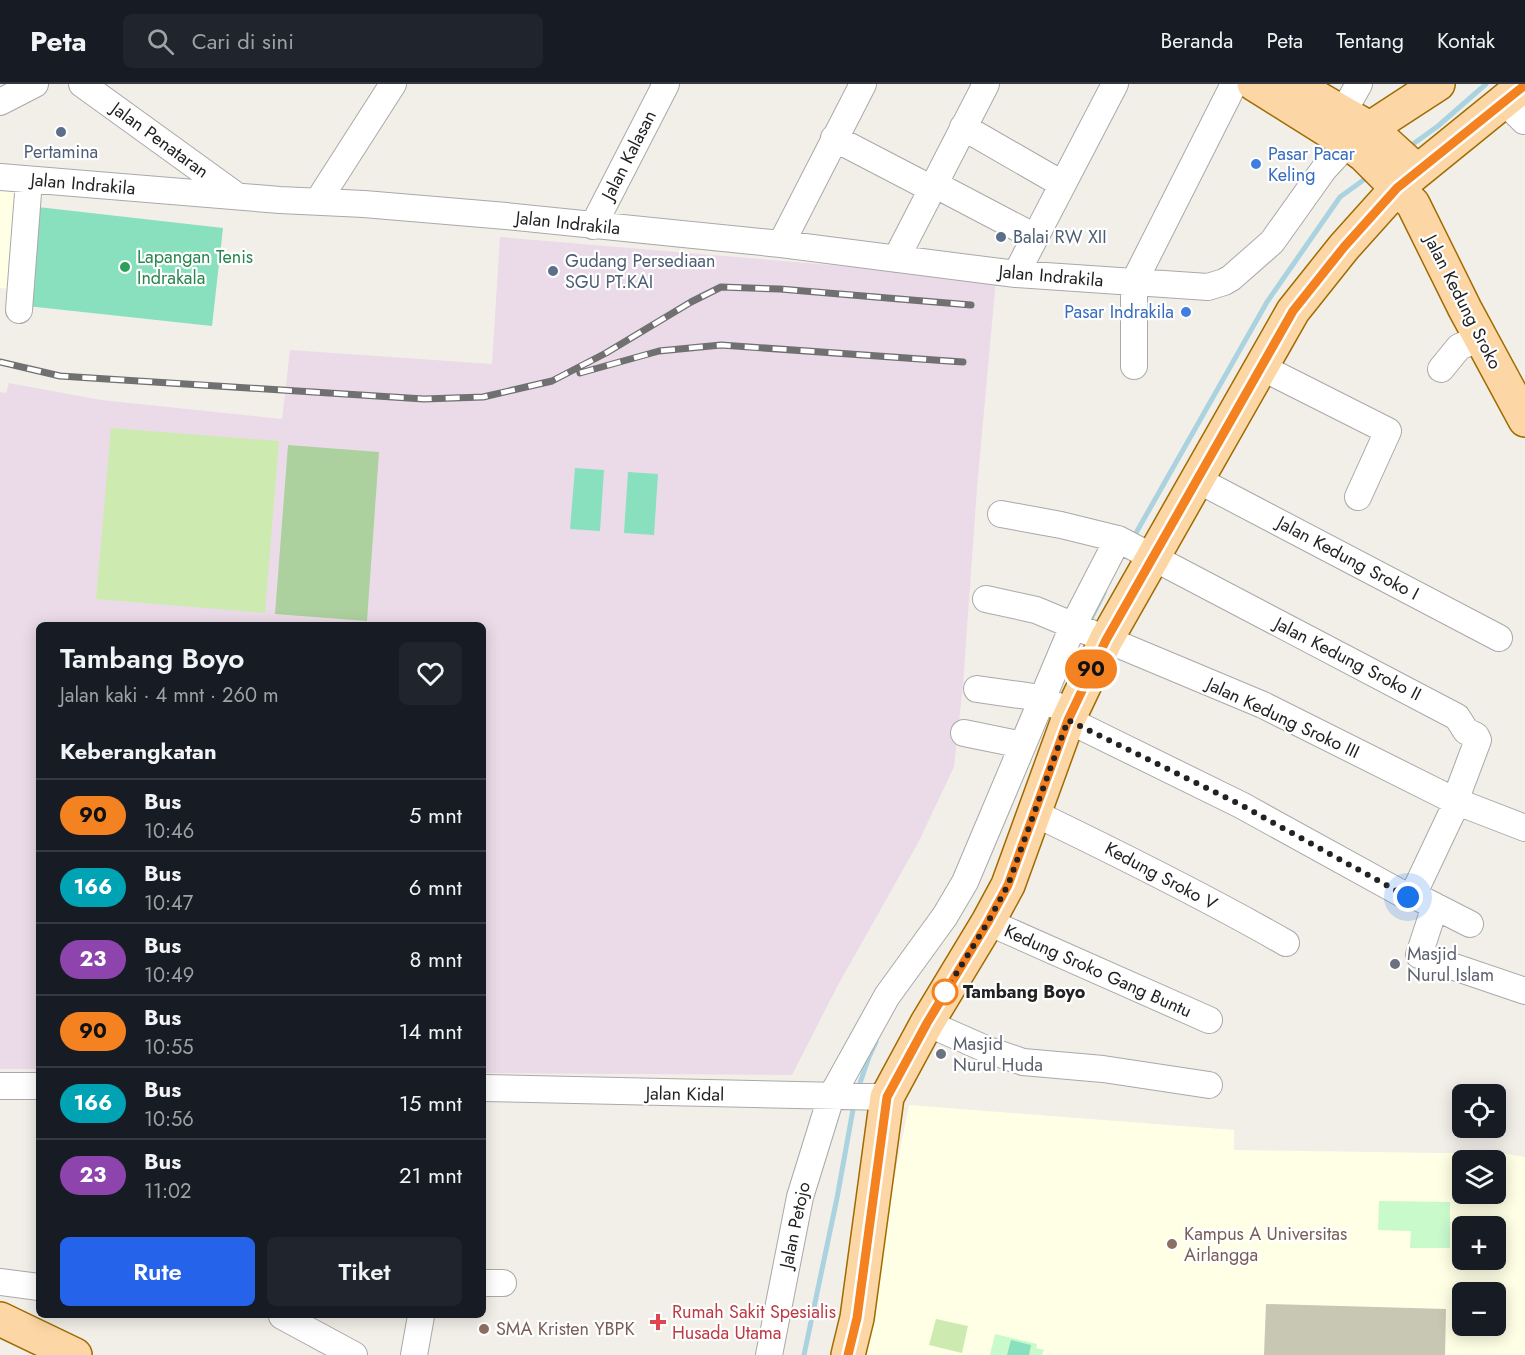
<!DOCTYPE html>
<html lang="id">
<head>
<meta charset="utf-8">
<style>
	body { margin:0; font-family:Jost,sans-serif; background:#20242c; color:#f1f3f6; height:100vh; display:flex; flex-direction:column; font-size:22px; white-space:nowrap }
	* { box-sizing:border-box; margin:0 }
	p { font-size:20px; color:#9ea1a6 }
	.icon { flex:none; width:33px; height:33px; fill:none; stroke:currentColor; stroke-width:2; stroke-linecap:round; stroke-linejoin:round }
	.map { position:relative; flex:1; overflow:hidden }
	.details { position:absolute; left:36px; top:538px; width:450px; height:696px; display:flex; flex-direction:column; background:#171b24; border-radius:9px; box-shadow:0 3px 15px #0003 }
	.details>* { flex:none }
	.badge { padding:0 12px; border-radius:20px; font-size:21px; line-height:39px }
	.tools { position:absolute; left:1452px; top:1000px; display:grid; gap:12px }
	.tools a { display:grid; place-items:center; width:54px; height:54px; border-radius:9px; background:#171b24; box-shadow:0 3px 15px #0003; font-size:30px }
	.you { position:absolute; width:30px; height:30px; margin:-15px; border:4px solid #fff; border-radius:50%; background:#1a73e8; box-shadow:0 0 0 9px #1a73e833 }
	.map>.badge { position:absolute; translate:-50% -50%; box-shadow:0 0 0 3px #fff }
	h2 { padding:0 24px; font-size:22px; line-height:54px }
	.round { display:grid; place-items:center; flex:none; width:63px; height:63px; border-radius:9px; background:#20242c }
	.headline { display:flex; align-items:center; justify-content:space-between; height:102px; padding:0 24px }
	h1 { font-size:28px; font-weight:600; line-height:45px }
	.primary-button { display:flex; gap:12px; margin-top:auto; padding:12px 24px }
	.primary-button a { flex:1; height:69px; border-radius:9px; background:#2563eb; color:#fff; font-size:24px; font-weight:600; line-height:69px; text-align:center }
	.primary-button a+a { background:#20242c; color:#f1f3f6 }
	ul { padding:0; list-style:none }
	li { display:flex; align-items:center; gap:18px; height:72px; padding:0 24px; border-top:2px solid #363941 }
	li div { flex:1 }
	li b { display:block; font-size:22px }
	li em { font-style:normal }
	li .badge { min-width:66px; font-weight:700; text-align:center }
	header { display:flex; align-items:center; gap:36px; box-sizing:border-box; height:84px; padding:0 30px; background:#171b24; border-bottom:2px solid #363941 }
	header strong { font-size:28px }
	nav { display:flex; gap:33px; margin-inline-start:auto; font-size:21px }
	.search { width:420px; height:54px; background:#20242c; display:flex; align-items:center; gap:15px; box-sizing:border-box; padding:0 21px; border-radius:9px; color:#9ea1a6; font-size:22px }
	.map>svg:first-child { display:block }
	.industrial { fill:#ebdbe8 }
	.education { fill:#ffffe5; fill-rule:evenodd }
	.construction { fill:#c7c7b4 }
	.grass { fill:#cdebb0 }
	.forest { fill:#add19e }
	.park { fill:#c8facc }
	.pitch { fill:#88e0be }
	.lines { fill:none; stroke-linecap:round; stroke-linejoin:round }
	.stream { stroke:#aad3df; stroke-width:5 }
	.minor-casing { stroke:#a9a9a9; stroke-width:28 }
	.major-casing { stroke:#a06b00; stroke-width:36 }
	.minor { stroke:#fff; stroke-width:26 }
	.major { stroke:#fcd6a4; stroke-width:33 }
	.rail-casing { stroke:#707070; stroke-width:7 }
	.rail { stroke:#fff; stroke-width:4.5; stroke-dasharray:14; stroke-linecap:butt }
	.line-casing { stroke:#fff; stroke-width:14 }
	.line { stroke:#f58220; stroke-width:9 }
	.walk { stroke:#222; stroke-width:6; stroke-dasharray:0 10.8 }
	.service-dot { fill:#5c6f8a; stroke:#fff; stroke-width:2 }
	.shop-dot { fill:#3f7fe0; stroke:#fff; stroke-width:2 }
	.leisure-dot { fill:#2e9e5b; stroke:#fff; stroke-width:2 }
	.worship-dot { fill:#6b7280; stroke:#fff; stroke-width:2 }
	.stop-dot { fill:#fff; stroke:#f58220; stroke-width:3 }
	.education-dot { fill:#8d6e63; stroke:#fff; stroke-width:2 }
	.health-dot { fill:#e0444e; stroke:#fff; stroke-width:2 }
	.labels { text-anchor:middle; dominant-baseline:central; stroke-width:4.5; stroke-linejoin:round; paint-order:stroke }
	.street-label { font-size:18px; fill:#222; stroke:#fff }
	.service-label { font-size:18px; fill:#4e5e75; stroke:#fff; text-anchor:start }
	.shop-label { font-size:18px; fill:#366cbe; stroke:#fff; text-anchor:start }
	.leisure-label { font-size:18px; fill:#27864d; stroke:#fff; text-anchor:start }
	.worship-label { font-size:18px; fill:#5b616d; stroke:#fff; text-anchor:start }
	.stop-label { font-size:18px; font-weight:bold; fill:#222; stroke:#fff; text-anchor:start }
	.education-label { font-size:18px; fill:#785e54; stroke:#fff; text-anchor:start }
	.health-label { font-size:18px; fill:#be3a42; stroke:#fff; text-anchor:start }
</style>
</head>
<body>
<header>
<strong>Peta</strong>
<div class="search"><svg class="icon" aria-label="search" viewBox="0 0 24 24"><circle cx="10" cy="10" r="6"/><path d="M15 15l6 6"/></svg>Cari di sini</div>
<nav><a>Beranda</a><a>Peta</a><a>Tentang</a><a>Kontak</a></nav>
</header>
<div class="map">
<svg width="1525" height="1271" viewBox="0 0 1525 1271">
	<rect width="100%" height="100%" fill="#f2efe9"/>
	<path class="industrial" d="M500,153l496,42 -19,209 -14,197 -9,82 -36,76 -80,142 -46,90 -309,-2v-447h-444v443h-39v-677l6,1 3,-10 92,17 181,19 8,-69 202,14z"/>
	<path class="education" d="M0,99l25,2 -10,104 -15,-1z
		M909,1021l325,25v20l273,4 18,3v198h-666zM1462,1077h34v33h-34zM1462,1143h34v33h-34zM1462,1209h34v33h-34z"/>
	<path class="construction" d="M1266,1220l180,5 -1,46h-181z"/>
	<path class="grass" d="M111,344l168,13 -14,172 -169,-14z
		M936,1235l32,7 -6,27 -33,-8z"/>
	<path class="forest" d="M288,361l91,7 -12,169 -92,-7z"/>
	<path class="park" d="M1379,1117l71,1v46h-40l1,-17 -33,-1z
		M995,1250l42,10 -1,4 8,2 -2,5h-52z"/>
	<path class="pitch" d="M38,123l185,21 -11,98 -185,-20z
		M575,384l29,2 -4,61 -30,-2z
		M628,388l30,2 -4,61 -30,-2z
		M1011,1256l20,5 -2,10h-22z"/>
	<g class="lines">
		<path class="stream" d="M1409,63l29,-21 48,-42
			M1132,456l135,-238 73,-105 29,-21
			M1088,541l16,-32
			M858,1005l11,-32 7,-15
			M804,1271l33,-157 17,-94"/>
		<defs>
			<path id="minor" d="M82,0l155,112
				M0,18l35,-18
				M1524,37l-9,-9c0,-10 4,-12 10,-18
				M963,43l99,57
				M1334,44l25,-44
				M834,54l98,51
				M0,93l280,23 84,4 142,12 275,28 235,30 192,13 16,-5 7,-4 41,-36 52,-73 24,-26
				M934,100l101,53
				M318,117l75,-117
				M593,142l73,-142
				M781,160l82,-160
				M896,175l90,-175
				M1016,190l99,-190
				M19,226l10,-130
				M1134,282v-84l100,-198
				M1261,283l127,64 -30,66
				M1441,285l18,-22 21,-9
				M1196,395l303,159
				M1001,430l60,11 57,14 339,178 9,14 10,5 2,4 -23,61
				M986,515l50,11 227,95 192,96 70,27
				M977,605l64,9 14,7
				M1068,636l173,85 167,92 5,-2 44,-93
				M964,649l59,12
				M1034,729c85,41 170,83 252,130
				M1421,815l49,25
				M1435,822l-16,49 106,36
				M988,838l221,98
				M927,939l61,27 35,12 80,7 106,16
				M0,1002h39
				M483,1004l404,9
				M0,1198l39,5
				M483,1199h20
				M282,1232l72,39
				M414,1271l7,-39
				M769,1271l31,-158 31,-100 56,-101 58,-80 20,-34 108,-256 45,-87"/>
			<path id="major" d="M1254,0l94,59 16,12 49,49 52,105 60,111
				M1293,0l78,45 46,42
				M1352,56l86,-56
				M0,1235l75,36
				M848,1271l9,-37 30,-221 40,-74 61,-101 20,-37 60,-165 38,-80 187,-329 51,-64 53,-59 128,-104"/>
		</defs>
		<use href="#minor" class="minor-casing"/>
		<use href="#major" class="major-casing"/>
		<use href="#minor" class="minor"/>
		<use href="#major" class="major"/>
		<defs>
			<path id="rail" d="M0,278l60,14 364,23 59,-2 69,-16 54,-28 85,-51 30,-15 59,2 191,16
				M580,289l79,-22 62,-6 242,17"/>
		</defs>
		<use href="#rail" class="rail-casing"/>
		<use href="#rail" class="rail"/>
	</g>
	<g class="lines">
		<defs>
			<path id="line" d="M848,1271l9,-37 30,-221 40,-74 61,-101 20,-37 60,-165 38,-80 187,-329 51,-64 53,-59 128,-103"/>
		</defs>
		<use href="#line" class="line-casing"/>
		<use href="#line" class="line"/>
		<path class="walk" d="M945,908l43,-70 20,-37 60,-165 173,85 167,92"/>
	</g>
	<g class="service-dot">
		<circle cx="61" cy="48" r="6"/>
		<circle cx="1001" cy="153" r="6"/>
		<circle cx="553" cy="187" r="6"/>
	</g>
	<g class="shop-dot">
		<circle cx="1256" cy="80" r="6"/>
		<circle cx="1186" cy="228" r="6"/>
	</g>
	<circle class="leisure-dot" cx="125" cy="183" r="6"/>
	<g class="worship-dot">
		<circle cx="1395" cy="880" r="6"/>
		<circle cx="941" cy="970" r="6"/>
	</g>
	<circle class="stop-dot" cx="945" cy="908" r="12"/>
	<g class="education-dot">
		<circle cx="1172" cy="1160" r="6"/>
		<circle cx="484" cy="1245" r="6"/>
	</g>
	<path class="health-dot" d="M655 1229h6v6h6v6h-6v6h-6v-6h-6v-6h6z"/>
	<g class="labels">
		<g class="street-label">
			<text transform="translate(160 56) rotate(36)">Jalan Penataran</text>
			<text transform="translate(629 71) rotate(-63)">Jalan Kalasan</text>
			<text transform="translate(83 100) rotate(5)">Jalan Indrakila</text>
			<text transform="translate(568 139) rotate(6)">Jalan Indrakila</text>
			<text transform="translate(1051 192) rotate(5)">Jalan Indrakila</text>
			<text transform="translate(1463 218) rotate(63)">Jalan Kedung Sroko</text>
			<text transform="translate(1348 474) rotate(28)">Jalan Kedung Sroko I</text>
			<text transform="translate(1348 575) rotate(27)">Jalan Kedung Sroko II</text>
			<text transform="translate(1283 634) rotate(25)">Jalan Kedung Sroko III</text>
			<text transform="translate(1161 792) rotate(28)">Kedung Sroko V</text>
			<text transform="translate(1098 887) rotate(24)">Kedung Sroko Gang Buntu</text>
			<text transform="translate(685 1010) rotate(1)">Jalan Kidal</text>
			<text transform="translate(795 1141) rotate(-78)">Jalan Petojo</text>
		</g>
		<g class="service-label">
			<text x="61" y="68" text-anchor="middle">Pertamina</text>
			<text x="1013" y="153">Balai RW XII</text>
			<text x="565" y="177">Gudang Persediaan<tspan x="565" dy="21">SGU PT.KAI</tspan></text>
		</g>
		<g class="shop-label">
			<text x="1268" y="70">Pasar Pacar<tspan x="1268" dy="21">Keling</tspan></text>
			<text x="1174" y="228" text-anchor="end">Pasar Indrakila</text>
		</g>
		<g class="leisure-label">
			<text x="137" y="173">Lapangan Tenis<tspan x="137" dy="21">Indrakala</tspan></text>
		</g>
		<g class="worship-label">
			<text x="1407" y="870">Masjid<tspan x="1407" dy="21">Nurul Islam</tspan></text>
			<text x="953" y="960">Masjid<tspan x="953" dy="21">Nurul Huda</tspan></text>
		</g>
		<g class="stop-label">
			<text x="963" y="908">Tambang Boyo</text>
		</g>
		<g class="education-label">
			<text x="1184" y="1150">Kampus A Universitas<tspan x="1184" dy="21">Airlangga</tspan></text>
			<text x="496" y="1245">SMA Kristen YBPK</text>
		</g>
		<g class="health-label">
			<text x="672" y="1228">Rumah Sakit Spesialis<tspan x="672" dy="21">Husada Utama</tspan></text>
		</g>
	</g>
</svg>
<div class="tools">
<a><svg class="icon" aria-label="locate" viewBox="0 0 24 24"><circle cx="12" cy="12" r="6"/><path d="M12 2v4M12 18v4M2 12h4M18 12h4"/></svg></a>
<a><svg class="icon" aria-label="layers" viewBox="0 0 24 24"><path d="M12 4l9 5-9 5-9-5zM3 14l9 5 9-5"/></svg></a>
<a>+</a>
<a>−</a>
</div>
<div class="you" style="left:1408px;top:813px"></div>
<b class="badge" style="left:1091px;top:585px;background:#f58220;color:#111">90</b>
<section class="details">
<div class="headline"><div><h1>Tambang Boyo</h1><p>Jalan kaki · 4 mnt · 260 m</p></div><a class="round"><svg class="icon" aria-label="heart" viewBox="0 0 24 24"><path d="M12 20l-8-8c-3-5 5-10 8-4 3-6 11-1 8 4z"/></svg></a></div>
<h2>Keberangkatan</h2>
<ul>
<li><span class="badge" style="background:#f58220;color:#111">90</span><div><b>Bus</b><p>10:46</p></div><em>5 mnt</em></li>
<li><span class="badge" style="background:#00a3b4;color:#fff">166</span><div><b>Bus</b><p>10:47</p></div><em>6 mnt</em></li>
<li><span class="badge" style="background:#8e44ad;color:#fff">23</span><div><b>Bus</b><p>10:49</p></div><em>8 mnt</em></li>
<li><span class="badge" style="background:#f58220;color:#111">90</span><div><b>Bus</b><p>10:55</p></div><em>14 mnt</em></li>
<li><span class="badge" style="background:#00a3b4;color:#fff">166</span><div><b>Bus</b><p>10:56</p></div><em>15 mnt</em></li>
<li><span class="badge" style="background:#8e44ad;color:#fff">23</span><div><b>Bus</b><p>11:02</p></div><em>21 mnt</em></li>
</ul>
<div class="primary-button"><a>Rute</a><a>Tiket</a></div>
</section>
</div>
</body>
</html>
